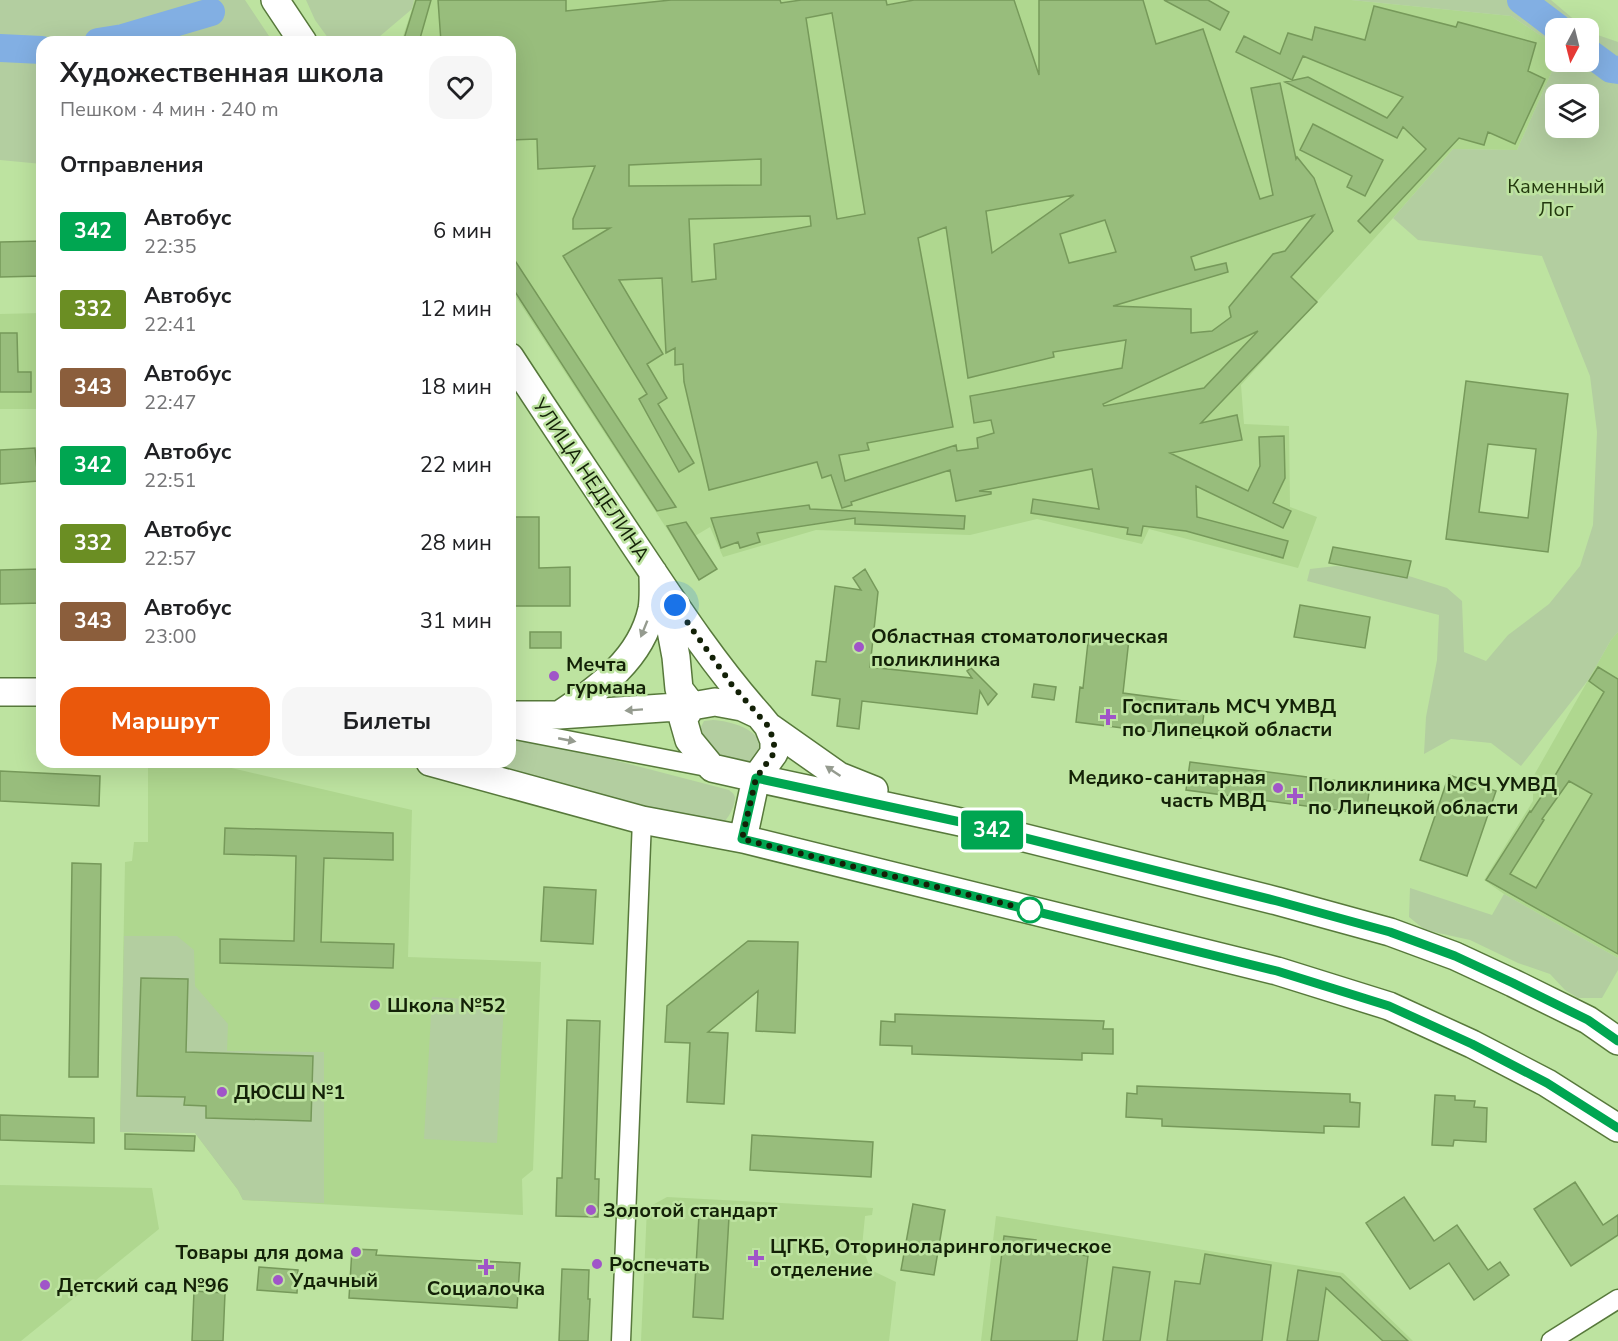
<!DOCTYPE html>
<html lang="ru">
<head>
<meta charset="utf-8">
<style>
	body { margin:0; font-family:"Nunito Sans",sans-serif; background:#f6f6f6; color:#202124; height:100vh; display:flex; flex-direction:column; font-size:22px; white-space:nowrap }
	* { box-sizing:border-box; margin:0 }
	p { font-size:20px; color:#757577 }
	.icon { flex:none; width:33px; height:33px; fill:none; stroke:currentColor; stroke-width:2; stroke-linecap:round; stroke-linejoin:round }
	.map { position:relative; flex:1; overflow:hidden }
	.sheet { position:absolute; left:36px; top:36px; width:480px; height:732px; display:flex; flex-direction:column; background:#fff; border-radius:18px; box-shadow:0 6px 24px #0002 }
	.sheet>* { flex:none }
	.badge { padding:0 12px; border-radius:4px; font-size:21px; line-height:39px }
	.needle { width:39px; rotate:187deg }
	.fabs { position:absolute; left:1545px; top:18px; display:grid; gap:12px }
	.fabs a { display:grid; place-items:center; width:54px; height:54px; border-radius:12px; background:#fff; box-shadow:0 6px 24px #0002; font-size:30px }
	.you { position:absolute; width:30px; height:30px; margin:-15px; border:4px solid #fff; border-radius:50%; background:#1a73e8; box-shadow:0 0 0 9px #1a73e833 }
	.map>.badge { position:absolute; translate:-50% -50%; box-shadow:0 0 0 3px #fff }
	h2 { padding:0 24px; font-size:22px; line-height:54px }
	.round { display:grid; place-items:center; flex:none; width:63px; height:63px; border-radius:18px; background:#f6f6f6 }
	.summary { display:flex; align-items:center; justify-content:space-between; height:102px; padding:0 24px }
	h1 { font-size:28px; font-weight:700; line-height:45px }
	.button { display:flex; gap:12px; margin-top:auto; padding:12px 24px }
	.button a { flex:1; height:69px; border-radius:18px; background:#ea580c; color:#fff; font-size:24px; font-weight:700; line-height:69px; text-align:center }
	.button a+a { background:#f6f6f6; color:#202124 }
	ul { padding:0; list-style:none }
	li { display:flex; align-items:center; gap:18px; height:78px; padding:0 24px }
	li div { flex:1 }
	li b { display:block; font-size:22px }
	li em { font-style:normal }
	li .badge { min-width:66px; font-weight:700; text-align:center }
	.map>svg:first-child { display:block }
	.built { fill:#afd78f }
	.green { fill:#b3cea0; fill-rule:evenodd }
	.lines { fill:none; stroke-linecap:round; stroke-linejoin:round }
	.river { stroke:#82afe3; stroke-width:28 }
	.building { fill:#98bd7c; stroke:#76995a; stroke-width:1.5; fill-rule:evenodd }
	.street-casing { stroke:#57793b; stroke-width:21 }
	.secondary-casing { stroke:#57793b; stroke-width:30 }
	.street { stroke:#fff; stroke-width:18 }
	.secondary { stroke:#fff; stroke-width:27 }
	.oneway { fill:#959b8f }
	.line-casing { stroke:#fff; stroke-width:14 }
	.line { stroke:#00a651; stroke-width:9 }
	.walk { stroke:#132107; stroke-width:6; stroke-dasharray:0 10.8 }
	.poi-dot { fill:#a055c8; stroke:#bde3a0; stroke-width:2 }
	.stop-dot { fill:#fff; stroke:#00a651; stroke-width:3 }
	.labels { text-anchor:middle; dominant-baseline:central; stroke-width:5; stroke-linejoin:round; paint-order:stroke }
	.park-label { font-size:20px; fill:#23390e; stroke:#bde3a0 }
	.street-label { font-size:20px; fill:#132107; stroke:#bde3a0 }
	.poi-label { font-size:20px; font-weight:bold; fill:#132107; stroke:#bde3a0; text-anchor:start }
</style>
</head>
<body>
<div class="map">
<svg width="1618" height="1341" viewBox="0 0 1618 1341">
	<rect width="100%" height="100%" fill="#bde3a0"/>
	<path class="built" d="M414,0h937l160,16 44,29 1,17 -39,88 -64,-1 -60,69 -152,167 3,39 45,2 1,81 27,10 -19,51 -149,-39 -7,15 -105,-25 -67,16 -154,-5 -93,27 -13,-30 -32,19 -168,-258v-246h-109l11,-33z
		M42,313v96h-42v-95z
		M1618,632v326l-114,-64 -20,-14 49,-79v-24l78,-137z
		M148,762h58l206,48 -4,147 133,5 -8,208 -11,9 1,36 -280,-15 -5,-10 -43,-57 -75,-1 5,-270 7,-1 2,-19h14z
		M0,1185l152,3 7,41 -138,112h-21z
		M667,1197l206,11 -1,7 -7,1 -3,31 9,23 25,12 -7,59h-248l6,-133z
		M996,1216l347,57 70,68h-432z"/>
	<path class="green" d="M0,0h245l28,42h-231v122l-42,-4z
		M306,0h108l-2,9 -39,33h-42l-16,-22z
		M1351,0h200l33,28h-28l-1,17 -44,-29z
		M1589,32l29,10v590l-7,8 -22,39 -68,87 -30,-23 -40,-4 -27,15 2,-37 11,-57 2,-45 -132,-34 3,-12 26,-3 60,6 51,16 15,13 2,51 22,9 22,-26 41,-31 31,-38 13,-41 4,-93 -7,-56 -48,-120 -124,-16 -25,-22 60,-69 64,1 39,-88h32zM1556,94h32v34h-32z
		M713,720c17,1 50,9 49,32 0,5 -4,10 -6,14l-31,-1 -27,-32 6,-12z
		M510,733l219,57c3,3 5,3 6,8 0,8 -7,22 -14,26 -5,2 -11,2 -16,2l-246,-64h51z
		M1410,888l82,27 12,-21 114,64v12l-16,28h-24l-13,-8 -15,-16 -32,-11 -48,-23 -45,-10 -16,-13z
		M124,936h53l17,14 1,36 33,38 -1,27 97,1v151l-81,-3 -5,-10 -43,-57 -75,-1z
		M432,997l72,4 -7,142 -73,-4z"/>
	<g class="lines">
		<path class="river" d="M1521,0l37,28
			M98,42l25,-4 88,-26
			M0,48l42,2
			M1588,52l23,17 7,1"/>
	</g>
	<path class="building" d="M416,0h15l-12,42h-16z
		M438,0h128v11l105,-11h109l1,3 20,-3h85l1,5 27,-5h100l25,75v-75h104l13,44 47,-15 57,170 13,-4 -22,-107 29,-5 16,76 1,-2 17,21 19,53 -42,46 26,25 -116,121 36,-8 5,25 -72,13 78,38 12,-25 -1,-29 25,-1 1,42 -12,25 18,8 -8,17 -87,-42 1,31 91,24 -5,17 -97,-27 -43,-5 -2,10 -14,-2 1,-6 -97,-15 2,-14 66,10 -7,-40 -113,22 12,1v2l-35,7 -6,-31 -99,32 1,3 -10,3 -11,-33 -9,3 -5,-16 -108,28 -25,-108 -1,-18 -8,1v-17l-9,5 -4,-75 -43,2 44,74 -16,10 20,34 -9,6 36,59 -15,9 -40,-73 8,-5 -84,-138 47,-28 -37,1v-10l22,-53 -57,3 -1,-30 -27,1v-98h-69zM832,13l33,201 -28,5 -31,-201zM761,159v26l-132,1v-21zM1074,195l-82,58 -6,-42zM1314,215l-29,36 -12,3 -44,53 2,10 -19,14 -21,2v-24l-78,-3 115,-34 -2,-9 -31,7 -4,-13zM810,216l1,10 -97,18 2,35 -24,3 -3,-63zM1105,220l11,32 -47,11 -9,-29zM946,227l22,151 86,-21 -1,-5 73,-12 -4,28 -152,28 4,27 17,-3 3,13 -17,5 1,10 -21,3 -1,-6 -111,36 -6,-26 30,-5 -2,-7 86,-16 -35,-189zM1258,331l-54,57 -100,18 -1,-2z
		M1164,0h44l21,12 -9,18z
		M1374,6l82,21 2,-5 78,21 -8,28 17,8 -30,65 -27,-12 -4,13 -25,-7 -89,95 -12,-12 68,-72 -23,-22 -6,11 -112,-56 23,-5 79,41 16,-21 -100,-41 -11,24 -56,-28 8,-16 36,18 8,-21 24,7 3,-13 50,13z
		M1313,124l70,36 -18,36 -18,-9 5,-11 -52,-26z
		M42,241v35l-42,1v-35z
		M510,253l147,225 19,29 -19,4 -147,-227z
		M0,333h17l1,39h13v20h-31z
		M1466,381l102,13 -20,158 -102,-13zM1488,444l48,5 -8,69 -49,-6z
		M35,448l3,33 -38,3v-34z
		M809,505l1,4 155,7 -1,13 -109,-5v-6l-98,15 3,9 -20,6 -2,-6 -17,6 -10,-30z
		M510,517h29v51l31,-1v39h-60z
		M686,522l31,47 -18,11 -32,-54z
		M1333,547l78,14 -4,17 -78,-15z
		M42,569v34l-42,1v-34z
		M865,569l13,23 -8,75 102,11 -5,-7 4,-3 26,26 -9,11 -8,-14 -3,23 -115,-13 -3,28 -22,-3 3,-27 -28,-4 4,-34 10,1 9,-76 26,4 -8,-12z
		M1300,605l70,12 -5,31 -71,-11z
		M530,632h31v16h-31z
		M1089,633l40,6 -6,54 82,11 -4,34 -125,-16 4,-35 3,1z
		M1598,667l20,12v275l-132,-74 44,-69 1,1 22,-33 51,-87 -15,-11zM1569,781l23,13 -56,94 -26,-14 34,-54 -2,-1z
		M1034,684l22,3 -2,13 -22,-3z
		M1190,762l180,23 -4,29 -180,-24z
		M0,771l100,5 -1,30 -99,-5z
		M1449,775l47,16 -29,85 -47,-16z
		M225,828l168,5v27l-69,-2 -3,84 73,2 -1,24 -173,-5v-24l74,2 2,-85 -72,-2z
		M72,863l29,1 -3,213h-29z
		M544,887l52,3 -3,54 -52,-3z
		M748,941l50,1 -3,91 -39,-2 2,-40 -50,41 20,1 -4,71 -37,-2 3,-59 -25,-1 2,-36z
		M141,978l47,1 -2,73 127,4 -2,65 -105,-3v-12l-22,-1 1,-8 -48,-1z
		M895,1014l209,7 -1,8h10v25l-31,-1v7l-170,-6v-8l-32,-1 1,-24 14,1z
		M567,1020l33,1 -5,158h4l-1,38 -42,-1 1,-38h5z
		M1137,1086l213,8v8l10,1 -1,24 -35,-1v7l-162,-7v-7l-36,-2 1,-24 10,1z
		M1435,1095l20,1v4l20,1 -1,6 13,1 -1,34 -32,-2 -1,6 -21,-1z
		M0,1115l94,3v25l-94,-3z
		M125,1134l70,2 -1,15 -69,-2z
		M752,1135l121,7 -2,35 -121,-7z
		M1575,1182l28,43 15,-10v20l-47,31 -37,-57z
		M1404,1197l30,44 23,-16 31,45 12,-8 9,13 -35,25 -25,-37 -39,26 -44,-66z
		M913,1204l32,6 -11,65 -33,-5z
		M699,1215l30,2 -6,102 -30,-2z
		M1004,1236l32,4 -1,9 53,7 -11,85h-86z
		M352,1249l25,1 -1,5 144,8 -3,45 -168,-10z
		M1205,1254l66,11 -9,76h-95l8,-60 25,3z
		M259,1267l39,3 -1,23 -40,-3z
		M1113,1267l37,5 -10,69h-37z
		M562,1269l27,1 -1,29h2l-2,42h-29z
		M1298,1270l42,7 68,64h-25l-57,-53 -8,53h-31z
		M194,1291l31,2 -2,48h-31z"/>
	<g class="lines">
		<defs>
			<path id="street" d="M510,729l202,39
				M621,1341l21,-521
				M1551,1341l67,-42"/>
			<path id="secondary" d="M275,0l28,42
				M510,357c41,63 83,125 124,187 39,58 77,117 124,170
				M661,597l9,28 6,32 3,32 13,17
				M0,692h42
				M510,715h49l133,-9 23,-4 27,5 17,8 9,11 6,15v12l-18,25 -44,-10 -23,-28 -6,-21 9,-13
				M559,715c40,-27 82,-55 93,-106 2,-11 1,-25 1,-37
				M768,726l71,50 35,14
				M430,762l212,58 101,19 534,132 112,35 83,38 75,39 71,45
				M743,839l13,-61 209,45 312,78 113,31 65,24 58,27 75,37 30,21"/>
		</defs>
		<use href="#street" class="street-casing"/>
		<use href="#secondary" class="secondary-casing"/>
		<use href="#street" class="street"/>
		<use href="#secondary" class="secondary"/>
	</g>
	<defs><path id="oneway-solid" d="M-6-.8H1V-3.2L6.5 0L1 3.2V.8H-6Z" transform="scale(1.5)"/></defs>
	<g class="oneway">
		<use href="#oneway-solid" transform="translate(644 629) rotate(112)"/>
		<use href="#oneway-solid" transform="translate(634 710) rotate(176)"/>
		<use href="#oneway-solid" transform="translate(567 740) rotate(11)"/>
		<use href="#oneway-solid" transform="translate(833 771) rotate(-146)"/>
	</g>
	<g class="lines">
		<defs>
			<path id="line" d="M1618,1041l-30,-21 -75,-37 -58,-27 -65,-24 -113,-31 -312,-78 -209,-45 -14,61 535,132 112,35 83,38 75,39 71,45"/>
		</defs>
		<use href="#line" class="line-casing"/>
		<use href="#line" class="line"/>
		<path class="walk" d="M675,605l57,80 36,41 6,15v12l-18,25 -14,61 292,72 -4,-1"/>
	</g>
	<g class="poi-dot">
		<circle cx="859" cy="647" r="6"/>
		<circle cx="554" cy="676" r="6"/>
		<path d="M1105 708h6v6h6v6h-6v6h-6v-6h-6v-6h6z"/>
		<circle cx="1278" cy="788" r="6"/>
		<path d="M1292 787h6v6h6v6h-6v6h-6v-6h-6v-6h6z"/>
		<circle cx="375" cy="1005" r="6"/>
		<circle cx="222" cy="1092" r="6"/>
		<circle cx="591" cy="1210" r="6"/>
		<circle cx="356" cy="1252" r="6"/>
		<path d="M753 1249h6v6h6v6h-6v6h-6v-6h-6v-6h6z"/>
		<circle cx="597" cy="1264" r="6"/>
		<path d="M483 1258h6v6h6v6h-6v6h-6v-6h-6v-6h6z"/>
		<circle cx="278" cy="1280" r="6"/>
		<circle cx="45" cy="1285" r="6"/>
	</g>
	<circle class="stop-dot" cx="1030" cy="910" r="12"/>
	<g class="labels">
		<g class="park-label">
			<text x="1556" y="186">Каменный<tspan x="1556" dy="23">Лог</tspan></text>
		</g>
		<g class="street-label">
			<text transform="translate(591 480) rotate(56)">УЛИЦА НЕДЕЛИНА</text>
		</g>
		<g class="poi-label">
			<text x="871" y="636">Областная стоматологическая<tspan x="871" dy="23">поликлиника</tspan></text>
			<text x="566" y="664">Мечта<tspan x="566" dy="23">гурмана</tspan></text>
			<text x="1122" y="706">Госпиталь МСЧ УМВД<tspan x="1122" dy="23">по Липецкой области</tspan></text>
			<text x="1266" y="777" text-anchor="end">Медико-санитарная<tspan x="1266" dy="23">часть МВД</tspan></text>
			<text x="1308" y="784">Поликлиника МСЧ УМВД<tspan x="1308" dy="23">по Липецкой области</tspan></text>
			<text x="387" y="1005">Школа №52</text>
			<text x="234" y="1092">ДЮСШ №1</text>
			<text x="603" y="1210">Золотой стандарт</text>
			<text x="770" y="1246">ЦГКБ, Оториноларингологическое<tspan x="770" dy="23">отделение</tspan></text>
			<text x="344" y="1252" text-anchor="end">Товары для дома</text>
			<text x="609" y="1264">Роспечать</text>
			<text x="290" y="1280">Удачный</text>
			<text x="57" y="1285">Детский сад №96</text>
			<text x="486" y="1288" text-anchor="middle">Социалочка</text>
		</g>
	</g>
</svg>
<div class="fabs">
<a><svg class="needle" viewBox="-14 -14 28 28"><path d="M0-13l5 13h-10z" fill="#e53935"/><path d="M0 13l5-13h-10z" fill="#757577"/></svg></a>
<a><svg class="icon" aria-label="layers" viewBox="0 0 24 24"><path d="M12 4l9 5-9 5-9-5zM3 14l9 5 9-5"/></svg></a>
</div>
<div class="you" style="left:675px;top:605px"></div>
<b class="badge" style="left:992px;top:830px;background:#00a651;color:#fff">342</b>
<section class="sheet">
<div class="summary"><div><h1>Художественная школа</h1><p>Пешком · 4 мин · 240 m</p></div><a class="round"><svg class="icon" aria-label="heart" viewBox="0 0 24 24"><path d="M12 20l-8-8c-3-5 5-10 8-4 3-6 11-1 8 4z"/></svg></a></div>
<h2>Отправления</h2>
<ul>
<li><span class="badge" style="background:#00a651;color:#fff">342</span><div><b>Автобус</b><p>22:35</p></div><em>6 мин</em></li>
<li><span class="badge" style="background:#6b8e23;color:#fff">332</span><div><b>Автобус</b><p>22:41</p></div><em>12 мин</em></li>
<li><span class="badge" style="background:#8b5e3c;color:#fff">343</span><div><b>Автобус</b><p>22:47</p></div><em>18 мин</em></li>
<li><span class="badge" style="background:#00a651;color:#fff">342</span><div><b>Автобус</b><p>22:51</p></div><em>22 мин</em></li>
<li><span class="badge" style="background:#6b8e23;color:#fff">332</span><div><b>Автобус</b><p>22:57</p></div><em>28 мин</em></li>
<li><span class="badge" style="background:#8b5e3c;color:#fff">343</span><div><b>Автобус</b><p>23:00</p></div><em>31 мин</em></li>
</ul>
<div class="button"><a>Маршрут</a><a>Билеты</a></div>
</section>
</div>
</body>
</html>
